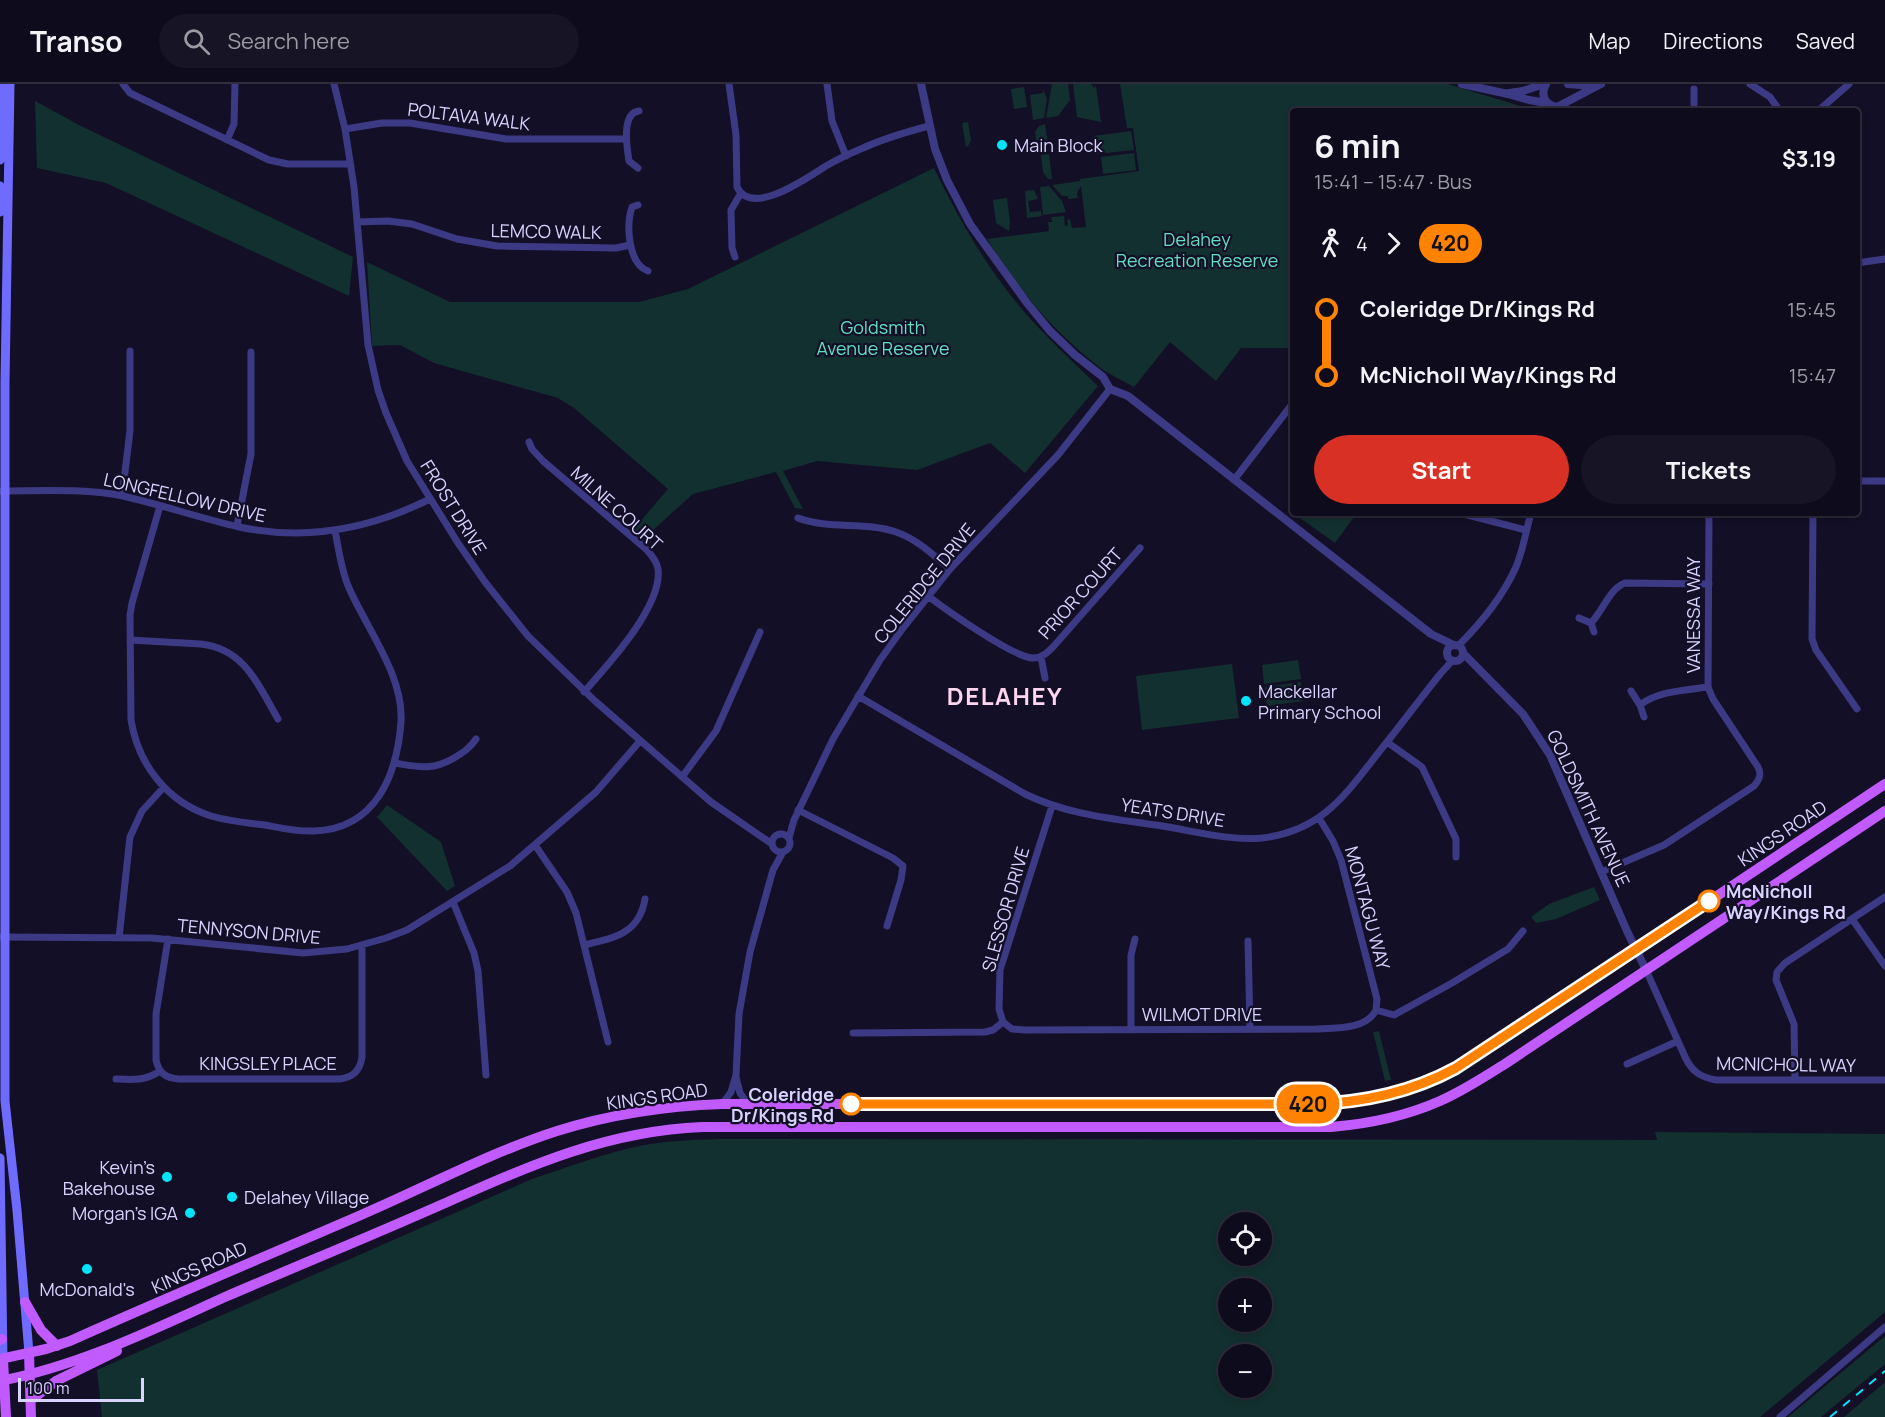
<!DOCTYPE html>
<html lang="en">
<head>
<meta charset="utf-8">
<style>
	body { margin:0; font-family:Manrope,sans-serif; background:#171425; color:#f1f3f6; height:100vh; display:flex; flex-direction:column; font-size:22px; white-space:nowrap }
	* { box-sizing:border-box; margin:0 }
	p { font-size:20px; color:#9b9ba3 }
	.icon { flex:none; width:33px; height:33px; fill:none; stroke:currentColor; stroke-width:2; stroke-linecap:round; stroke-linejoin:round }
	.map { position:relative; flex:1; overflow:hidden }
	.panel { position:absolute; left:1290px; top:24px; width:570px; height:408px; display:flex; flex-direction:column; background:#0e0b1c; border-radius:6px; box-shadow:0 3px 9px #0003,0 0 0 2px #2e2b3b }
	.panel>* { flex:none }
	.badge { padding:0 12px; border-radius:20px; font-size:21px; line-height:39px }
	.buttons { position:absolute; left:1218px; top:1128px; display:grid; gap:12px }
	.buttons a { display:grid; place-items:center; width:54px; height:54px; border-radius:50%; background:#0e0b1c; box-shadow:0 3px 9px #0003,0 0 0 2px #2e2b3b; font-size:30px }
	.scale { position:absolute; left:18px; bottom:15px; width:126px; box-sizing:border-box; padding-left:6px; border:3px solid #d9d4ff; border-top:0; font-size:16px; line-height:21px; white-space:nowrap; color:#d9d4ff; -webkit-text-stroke:4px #130f26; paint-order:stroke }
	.map>.badge { position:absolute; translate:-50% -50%; box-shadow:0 0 0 3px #fff }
	.legs { display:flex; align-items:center; gap:9px; height:66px; padding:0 24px; font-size:20px }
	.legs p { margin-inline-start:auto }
	.head { display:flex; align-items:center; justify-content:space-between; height:102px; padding:0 24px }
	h1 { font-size:33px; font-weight:700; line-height:45px }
	.cta { display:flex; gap:12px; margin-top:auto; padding:12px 24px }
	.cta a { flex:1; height:69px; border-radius:36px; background:#d93025; color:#fff; font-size:24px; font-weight:700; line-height:69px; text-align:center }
	.cta a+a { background:#171425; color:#f1f3f6 }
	ul { padding:0 24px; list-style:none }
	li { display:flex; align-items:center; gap:21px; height:66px; font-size:22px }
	li i { display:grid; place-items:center; width:9px; height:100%; margin:0 8px; background:currentColor }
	li i::after { content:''; width:15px; height:15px; margin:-8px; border:4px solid; border-radius:50%; background:#0e0b1c }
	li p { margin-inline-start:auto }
	li:first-child i { background:linear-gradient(#0000 50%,currentColor 0) }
	li:last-child i { background:linear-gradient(currentColor 50%,#0000 0) }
	header { display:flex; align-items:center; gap:36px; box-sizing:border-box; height:84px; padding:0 30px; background:#0e0b1c; border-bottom:2px solid #2e2b3b }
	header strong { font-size:28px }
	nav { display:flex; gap:33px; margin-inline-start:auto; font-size:21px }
	.search { width:420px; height:54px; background:#171425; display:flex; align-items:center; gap:15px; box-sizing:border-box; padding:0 21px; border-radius:33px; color:#9b9ba3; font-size:22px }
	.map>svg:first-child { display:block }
	.green { fill:#12302f; fill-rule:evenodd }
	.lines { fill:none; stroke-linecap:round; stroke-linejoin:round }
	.minor { stroke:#3d3a85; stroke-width:7 }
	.tertiary { stroke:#3d3a85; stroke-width:8 }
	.secondary { stroke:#6f6bff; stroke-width:9 }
	.primary { stroke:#c25bff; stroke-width:10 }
	.rail { stroke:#00e5ff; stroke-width:2; stroke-dasharray:9 8; stroke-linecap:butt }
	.line-1-casing { stroke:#fff; stroke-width:14 }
	.line-1 { stroke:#ff8200; stroke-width:9 }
	.poi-dot { fill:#00e5ff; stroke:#130f26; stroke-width:2 }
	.stop-1-dot { fill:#fff; stroke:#ff8200; stroke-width:3 }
	.labels { text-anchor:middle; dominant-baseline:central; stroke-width:4.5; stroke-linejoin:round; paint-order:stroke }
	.street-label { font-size:18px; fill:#d9d4ff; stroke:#130f26 }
	.poi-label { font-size:18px; fill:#d9d4ff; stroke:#130f26; text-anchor:start }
	.park-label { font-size:18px; fill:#5fe0c0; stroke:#130f26 }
	.stop-label { font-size:18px; font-weight:bold; fill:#d9d4ff; stroke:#130f26; text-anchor:start }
	.district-label { font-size:24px; font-weight:bold; letter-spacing:1.5px; fill:#ffd6f0; stroke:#130f26 }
</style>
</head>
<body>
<header>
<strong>Transo</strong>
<div class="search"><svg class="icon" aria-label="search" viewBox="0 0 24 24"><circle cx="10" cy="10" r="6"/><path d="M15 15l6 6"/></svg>Search here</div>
<nav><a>Map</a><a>Directions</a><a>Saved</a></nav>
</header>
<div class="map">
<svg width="1885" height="1333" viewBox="0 0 1885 1333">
	<rect width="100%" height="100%" fill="#130f26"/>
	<path class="green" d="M1052,0h16l2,16 -12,16 -12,2z
		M1073,0h18l3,4 2,-2 5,36 -24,-5z
		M1120,0h328l89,27h-244v237h-52l-25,33 -46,-39 -36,45c-12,-7 -26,-13 -36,-21 -45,-35 -82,-79 -111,-127l62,-8 -1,-9h4l-1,-5 13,-1 1,10 3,-1 -1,-5 3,-1 2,9 14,-1 -5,-41 -4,7 1,5 -10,1v-3h-6l-10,-11 28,-4v-2l59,-8 -6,-43h-6z
		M1024,3l3,20 -13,2 -3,-20z
		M1043,5l4,10 -3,19 -11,2 -3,-25 13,-2z
		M35,17l44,24 274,132 -4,39 -243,-113 -69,-15z
		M968,38l3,18 -3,6 -2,1 -4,-24z
		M1045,40l3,21 -11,1 -2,-14 4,-6z
		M1131,47l3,19 -38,4 -2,-18z
		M1134,69l2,17 -33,4 -2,-17z
		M1049,70l3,25h-4l-5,-7 -2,-17z
		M934,84c27,56 59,111 102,157 20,21 41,41 62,61l-73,87 -35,-30 -73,27 -100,-9 -34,10 20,38 -8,-1 -19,-36 -83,22 -51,46 -10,-9 36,-42 -94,-81 -16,-10 -124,-35 -34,-18 -28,1 -5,-84 83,40h189l49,-13z
		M1049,102l13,15 4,11 -23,3 -3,-28z
		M1034,106l4,9 -10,2 2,11 11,-1 1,5 -15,2 -2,-27z
		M1007,114l3,24 -1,9 -13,-8 -3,-23z
		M1293,429h64l-22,30z
		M1298,576l3,19 -37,5 -2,-19z
		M1232,580l7,54 -97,12 -6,-54z
		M1301,598l2,19 -36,5 -2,-19z
		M387,721l54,37 14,44 -8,5 -70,-74z
		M1594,803l6,13 -44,19 -20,4 -5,-6 18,-13z
		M1379,947l12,49 -6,1 -12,-49z
		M1655,1048l230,2v178l-125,105h-1658l-5,-47 435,-191c33,-11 65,-23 98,-31 29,-7 59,-8 89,-9l938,1zM1262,1138v34h-34v-34zM1228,1204h34v34h-34zM1228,1270h34v34h-34z
		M1885,1252v28l-64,53h-33z
		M1885,1298v35h-41z"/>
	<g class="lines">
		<path class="minor" d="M123,0l7,9 139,67 19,4h62
			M334,0l11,45 9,58 14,158 10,45 8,23 21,48 51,82 27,39 43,54 67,65 116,101 61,42
			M729,0l7,51 1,52c15,31 71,-10 89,-21 12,-7 25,-13 37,-18 22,-10 43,-16 66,-22
			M827,0l5,37 14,35
			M1750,0l20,13 10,14
			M1694,5v22
			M1818,27l31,-27
			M345,45l37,-6h28l96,16h120
			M227,56l7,-16 1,-40
			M638,84l-9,-7c-2,-13 -8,-48 10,-50
			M638,121l-6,2c-6,18 -4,57 16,64
			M357,138l31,-1 24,3 45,15 40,7 119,2 14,-3
			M735,173l-3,-9 -1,-38 10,-17
			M1857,179l28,-4
			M529,358l3,7 11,12 103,88c5,6 11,12 12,20 5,37 -51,97 -74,123
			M1234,396l59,-77
			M1857,397h28
			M0,407c41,0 83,-3 123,5 39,9 77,22 116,31 66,14 131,2 191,-28
			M122,412l8,-65v-80
			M160,422l-28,97 -2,12 1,105c7,44 36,82 80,96 17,5 36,7 54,9 16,3 33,7 49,6 62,-2 83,-56 87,-109 3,-46 -34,-93 -52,-134 -8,-18 -10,-38 -14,-57
			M1460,429l66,17
			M1813,429l-1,126 4,11 41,59
			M798,434c32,12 66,3 98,14 21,7 37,23 54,37
			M237,442l14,-72v-102
			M928,512c17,13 86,62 105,62 9,0 15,-6 20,-11l87,-99
			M1579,534l12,5 3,9
			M1591,539c12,-12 18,-34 34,-40l84,1
			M130,556l71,4c44,5 57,41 77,75
			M1459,561c22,-22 44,-49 57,-78 7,-17 10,-36 15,-54
			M1041,573l4,21
			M1631,607l9,14 4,12
			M858,612l167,98c43,21 90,25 137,32 32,5 67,15 100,12 60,-7 83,-43 117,-86 21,-26 41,-53 62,-79l11,-12
			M1640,621c18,-14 47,-15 68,-18
			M1387,658l35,25 34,72v18
			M394,679c25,4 38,8 60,-5 10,-6 16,-10 22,-19
			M682,693l34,-46 44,-99
			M798,726l95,48 10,8 -2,14 -14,46
			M1319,734l14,23 8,19 36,139 -1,11
			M772 759a9 9 0 1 1 18 0a9 9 0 1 1-18 0Z
			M789,754l5,-18 39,-81 47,-79 23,-32 47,-59 108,-114 52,-66
			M535,761l32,47 9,21 32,129
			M1601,788l63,-27 90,-59c5,-6 8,-11 4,-19l-45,-68 -5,-12 1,-174
			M453,818l21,51 4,18 8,104
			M1852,835l33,47
			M0,853l152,1 151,15 44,-4 39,-11 21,-8 103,-64 86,-74 44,-51
			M119,854l11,-101 12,-26 22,-24
			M168,855l-12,75v46c3,13 9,18 23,19h161c13,-2 20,-8 22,-22v-111
			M1248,857l2,88
			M584,861c30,-7 55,-11 61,-46
			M1646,886l40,89c7,13 14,18 30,21h169
			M1003,938l-4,-13 1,-39 52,-164
			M1131,946v-75l4,-16
			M853,949l132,-1 8,-2 10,-8 9,7 12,1 291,-1c20,-1 51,1 61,-19l18,5 58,-32 56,-34 15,-18
			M1627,980l51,-23
			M736,993l4,16 8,11
			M116,995c17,1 29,2 44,-8
			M1795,996l-1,-56 -18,-44 1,-8 8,-9 100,-66
			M722,1020l9,-12 5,-17 3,-61 11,-62 23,-82 10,-18
			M1780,1333l105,-90"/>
		<path class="tertiary" d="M921,0l14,65 12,31 23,44 57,79 23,28 25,24 28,22 7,12 18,7 303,238 23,11
			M1462,0l46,10 21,6 18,3
			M1546,0c-6,11 -1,21 11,23l44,-23
			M1568,0l25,2
			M1509,9l14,-2 21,-7
			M1447 569a8 8 0 1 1 16 0a8 8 0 1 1-16 0Z
			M1464,570l59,60 27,41 77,176 19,39"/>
		<path class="secondary" d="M10,0l-5,298v719l12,109 12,143
			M0,76l1,-76
			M0,102v26
			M0,1074l3,201"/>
		<path class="primary" d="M25,1218l16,28 16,16
			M0,1256l2,-1
			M29,1269l2,64
			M0,1275l46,-10 24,-8c96,-43 194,-84 291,-126 65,-28 128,-62 196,-84 54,-17 109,-25 165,-27h603c59,-3 109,-22 159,-53l401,-267
			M3,1275l3,58
			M0,1297c79,-15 152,-51 225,-84 72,-31 146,-61 218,-93 86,-38 163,-73 259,-77h629c37,-3 75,-11 109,-26 23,-10 44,-24 65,-37l380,-253
			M31,1316l25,-19 61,-30"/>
		<path class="rail" d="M1830,1333l55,-46"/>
	</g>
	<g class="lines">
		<defs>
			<path id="line-1" d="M851,1020h459c52,-1 100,-11 146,-36l253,-167"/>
		</defs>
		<use href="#line-1" class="line-1-casing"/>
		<use href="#line-1" class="line-1"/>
	</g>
	<g class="poi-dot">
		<circle cx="1002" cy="61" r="6"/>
		<circle cx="1246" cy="617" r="6"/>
		<circle cx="167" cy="1093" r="6"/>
		<circle cx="232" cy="1113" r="6"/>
		<circle cx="190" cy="1129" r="6"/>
		<circle cx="87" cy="1185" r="6"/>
	</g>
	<g class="stop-1-dot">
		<circle cx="1709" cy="817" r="10"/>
		<circle cx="851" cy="1020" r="10"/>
	</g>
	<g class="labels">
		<g class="street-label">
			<text transform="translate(469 32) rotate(7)">POLTAVA WALK</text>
			<text transform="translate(546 147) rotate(1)">LEMCO WALK</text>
			<text transform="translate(185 413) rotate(13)">LONGFELLOW DRIVE</text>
			<text transform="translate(454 423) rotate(58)">FROST DRIVE</text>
			<text transform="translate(617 424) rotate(42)">MILNE COURT</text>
			<text transform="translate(924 499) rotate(-51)">COLERIDGE DRIVE</text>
			<text transform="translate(1080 509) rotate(-48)">PRIOR COURT</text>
			<text transform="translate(1693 531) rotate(-90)">VANESSA WAY</text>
			<text transform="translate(1589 724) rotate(65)">GOLDSMITH AVENUE</text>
			<text transform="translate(1173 728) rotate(9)">YEATS DRIVE</text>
			<text transform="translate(1782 749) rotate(-34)">KINGS ROAD</text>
			<text transform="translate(1368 824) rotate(75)">MONTAGU WAY</text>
			<text transform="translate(1005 825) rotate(-74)">SLESSOR DRIVE</text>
			<text transform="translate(249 847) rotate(5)">TENNYSON DRIVE</text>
			<text x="1202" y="930">WILMOT DRIVE</text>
			<text x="268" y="979">KINGSLEY PLACE</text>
			<text transform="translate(1786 980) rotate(1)">MCNICHOLL WAY</text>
			<text transform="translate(657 1012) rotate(-8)">KINGS ROAD</text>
			<text transform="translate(199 1183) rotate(-24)">KINGS ROAD</text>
		</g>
		<g class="poi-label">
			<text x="1014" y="61">Main Block</text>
			<text x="1258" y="607">Mackellar<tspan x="1258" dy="21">Primary School</tspan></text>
			<text x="155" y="1083" text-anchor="end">Kevin’s<tspan x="155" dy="21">Bakehouse</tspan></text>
			<text x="244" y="1113">Delahey Village</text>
			<text x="178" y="1129" text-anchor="end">Morgan's IGA</text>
			<text x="87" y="1205" text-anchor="middle">McDonald's</text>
		</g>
		<g class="park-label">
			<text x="1197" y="155">Delahey<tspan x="1197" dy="21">Recreation Reserve</tspan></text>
			<text x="883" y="243">Goldsmith<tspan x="883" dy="21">Avenue Reserve</tspan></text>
		</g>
		<g class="stop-label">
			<text x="1726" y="807">McNicholl<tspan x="1726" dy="21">Way/Kings Rd</tspan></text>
			<text x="834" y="1010" text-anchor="end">Coleridge<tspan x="834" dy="21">Dr/Kings Rd</tspan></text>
		</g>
		<g class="district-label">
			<text x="1005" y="611">DELAHEY</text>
		</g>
	</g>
</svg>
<div class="buttons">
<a><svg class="icon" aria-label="locate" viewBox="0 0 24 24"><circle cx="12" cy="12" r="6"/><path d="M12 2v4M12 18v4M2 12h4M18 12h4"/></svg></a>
<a>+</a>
<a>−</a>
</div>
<div class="scale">100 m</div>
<b class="badge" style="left:1308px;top:1020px;background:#ff8200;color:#111">420</b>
<section class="panel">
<div class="head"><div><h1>6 min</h1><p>15:41 – 15:47 · Bus</p></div><b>$3.19</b></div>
<div class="legs"><svg class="icon" aria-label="walk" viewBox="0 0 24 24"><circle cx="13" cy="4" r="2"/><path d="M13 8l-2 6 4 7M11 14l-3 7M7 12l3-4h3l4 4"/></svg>4<svg class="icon" aria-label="forward" viewBox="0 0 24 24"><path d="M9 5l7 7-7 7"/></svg><b class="badge" style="background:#ff8200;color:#111">420</b></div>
<ul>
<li><i style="color:#ff8200"></i><b>Coleridge Dr/Kings Rd</b><p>15:45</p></li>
<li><i style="color:#ff8200"></i><b>McNicholl Way/Kings Rd</b><p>15:47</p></li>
</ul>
<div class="cta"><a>Start</a><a>Tickets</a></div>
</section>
</div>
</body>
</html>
